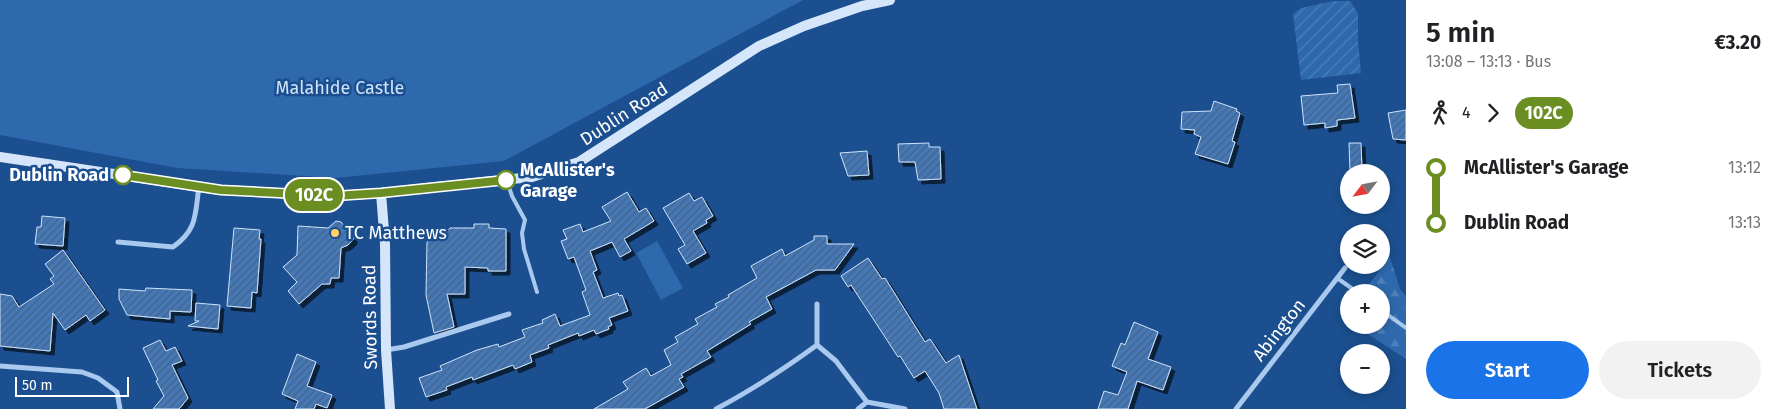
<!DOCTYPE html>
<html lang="en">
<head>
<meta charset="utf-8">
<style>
	body { margin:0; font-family:"Fira Sans",sans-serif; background:#f2f2f2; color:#202124; height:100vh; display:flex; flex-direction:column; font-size:19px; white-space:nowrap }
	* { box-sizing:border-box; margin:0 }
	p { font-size:16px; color:#757577 }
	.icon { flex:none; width:28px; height:28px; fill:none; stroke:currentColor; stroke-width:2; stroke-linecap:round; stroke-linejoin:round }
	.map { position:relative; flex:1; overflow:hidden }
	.drawer { display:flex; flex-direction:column; background:#fff; width:375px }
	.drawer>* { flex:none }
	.badge { padding:0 10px; border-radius:16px; font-size:18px; line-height:32px }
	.needle { width:32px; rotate:238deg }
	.fabs { position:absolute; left:1340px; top:164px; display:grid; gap:10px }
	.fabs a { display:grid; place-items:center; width:50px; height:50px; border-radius:50%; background:#fff; box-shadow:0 2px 8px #0003; font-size:25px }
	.scale { position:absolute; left:15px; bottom:12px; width:114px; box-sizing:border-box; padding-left:5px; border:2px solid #fff; border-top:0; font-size:14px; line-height:18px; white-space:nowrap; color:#fff; -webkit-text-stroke:4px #1b4f8f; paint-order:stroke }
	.map>.badge { position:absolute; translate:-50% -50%; box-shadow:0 0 0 2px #fff }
	.legs { display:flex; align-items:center; gap:8px; height:55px; padding:0 20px; font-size:16px }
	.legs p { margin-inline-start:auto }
	.overview { display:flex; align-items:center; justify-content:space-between; height:85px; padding:0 20px }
	h1 { font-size:28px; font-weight:600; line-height:38px }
	.primary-button { display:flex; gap:10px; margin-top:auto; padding:10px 20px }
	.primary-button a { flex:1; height:58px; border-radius:30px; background:#1a73e8; color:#fff; font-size:20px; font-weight:600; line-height:58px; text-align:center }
	.primary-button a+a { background:#f2f2f2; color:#202124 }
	ul { padding:0 20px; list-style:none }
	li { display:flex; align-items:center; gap:18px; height:55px; font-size:19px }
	li i { display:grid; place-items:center; width:8px; height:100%; margin:0 6px; background:currentColor }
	li i::after { content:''; width:12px; height:12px; margin:-6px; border:4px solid; border-radius:50%; background:#fff }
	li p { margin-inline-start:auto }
	li:first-child i { background:linear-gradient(#0000 50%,currentColor 0) }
	li:last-child i { background:linear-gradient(currentColor 50%,#0000 0) }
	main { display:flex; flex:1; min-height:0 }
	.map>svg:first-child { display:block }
	.forest { fill:url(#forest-firs) }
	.park { fill:#2e69ad }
	.garden { fill:url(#garden-furrows) }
	.building { fill:url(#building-hatch); stroke:#cfe3fa; filter:url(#shadow) }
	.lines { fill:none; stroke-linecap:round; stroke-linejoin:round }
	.lane { stroke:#a9c9ee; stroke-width:4 }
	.street { stroke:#a9c9ee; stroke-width:5 }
	.secondary { stroke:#d6e6fa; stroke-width:10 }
	.line-1-casing { stroke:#fff; stroke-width:11 }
	.line-1 { stroke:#6b8e23; stroke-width:8 }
	.stop-1-dot { fill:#fff; stroke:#6b8e23; stroke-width:2.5 }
	.poi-dot { fill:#ffd166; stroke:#1b4f8f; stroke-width:2 }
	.labels { text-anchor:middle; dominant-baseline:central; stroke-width:5; stroke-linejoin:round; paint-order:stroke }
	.park-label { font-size:18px; fill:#cfe3fa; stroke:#1b4f8f }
	.street-label { font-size:18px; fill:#fff; stroke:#1b4f8f }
	.stop-label { font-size:18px; font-weight:bold; fill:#fff; stroke:#1b4f8f; text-anchor:start }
	.poi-label { font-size:18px; fill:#fff; stroke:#1b4f8f; text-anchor:start }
</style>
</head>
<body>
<main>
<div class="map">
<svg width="1406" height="409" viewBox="0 0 1406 409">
	<defs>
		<pattern id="forest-firs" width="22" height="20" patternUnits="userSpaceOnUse" patternTransform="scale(1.25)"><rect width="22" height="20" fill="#2e69ad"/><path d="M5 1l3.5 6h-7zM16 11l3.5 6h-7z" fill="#4d80b9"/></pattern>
		<pattern id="garden-furrows" width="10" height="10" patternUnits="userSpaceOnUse" patternTransform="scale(1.25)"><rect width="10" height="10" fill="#2e69ad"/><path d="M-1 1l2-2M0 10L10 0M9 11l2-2" fill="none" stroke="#4d80b9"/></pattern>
		<pattern id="building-hatch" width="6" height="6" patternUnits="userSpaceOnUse" patternTransform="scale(1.25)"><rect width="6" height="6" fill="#4478b7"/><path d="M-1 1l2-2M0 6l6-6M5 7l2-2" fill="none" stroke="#486282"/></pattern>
		<filter id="shadow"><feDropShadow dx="4" dy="4" stdDeviation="0" flood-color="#0009"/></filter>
	</defs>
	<rect width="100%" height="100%" fill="#1b4f8f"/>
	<path class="forest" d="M1390,257l10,32 6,7v63l-52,-34h27v-33h-18z"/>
	<path class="park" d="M0,0h803l-299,161 -169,17 -158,-10 -177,-33z
		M657,241l26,47 -22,12 -25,-47z"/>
	<path class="garden" d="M1333,1h17l8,12v28l3,32 -60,7 -8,-66 8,-6z"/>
	<path class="building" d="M1350,84l5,34 -18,2v6l-12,2v-5l-21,2 -3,-29 37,-3 -1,-8z
		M1214,101l23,8 -1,2 4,2 -8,28 3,1 -7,22 -33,-10 6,-17 -7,-3 1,-4 -14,-1 1,-17 29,-1z
		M1406,110v30l-13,-1 -5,-26z
		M929,143v4h11l1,32 -23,1 -3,-18h-16l-1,-18z
		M1349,143h12l1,28h-12z
		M867,151l2,24 -21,1 -8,-23z
		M627,192l12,20 7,-4 8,13 -30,18 7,12 -11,6 -8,-15 -22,9 7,19 -4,2 10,26 15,-5 1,3 3,-1 6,16 -19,7 3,7 -4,2 1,2 -13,5 -2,-4 -15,6 -1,-3 -30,12 1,3 -19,7 2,7 -17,7 -2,-4 -40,15 -1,-3 -26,10 1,3 -21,7 -7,-19 23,-8 -2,-4 37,-16 21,-6 1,3 26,-10 -3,-7 21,-7 -1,-3 13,-6 5,12 30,-11 -8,-23 4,-2 -12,-33 -6,2 -7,-18 6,-2 -4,-9 17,-6 3,8 28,-11 -9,-14z
		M689,193l5,8 8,-4 11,19 -7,4 1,3 -14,8 13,22 -19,11 -9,-15 7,-4 -22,-37z
		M42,216l23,2 -2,28 -28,-2 2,-17h4z
		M336,221l5,1 12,14v4l-5,5 -7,3 -2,30h-8l-1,6h-8l-23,20 -11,-13 9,-9 -14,-15 14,-12 1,-29 30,2z
		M474,224h15v4l17,1v42h-18v-3l-23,-1v27h-18l7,33 -20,6 -8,-38 1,-53 13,-12 4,4 6,-6h24z
		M234,228l26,2 -1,9h2l-4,54 -5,-1 -1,16 -24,-2z
		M814,236h13v8h27l-19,26h-19l-50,27 6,12 -23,13 2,2 -44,27 4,6 -30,17 2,3 -4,2 5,8 -39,22h-51l34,-20 -5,-7 23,-14 5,8 20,-11 -7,-15 14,-8 -3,-5 23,-13 -3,-5 22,-12 -2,-3 14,-7 -1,-2 29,-17 -6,-12 31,-17 3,7 29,-16z
		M63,250l42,60 -15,11 -4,-6 -21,15 -12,-17 -3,38 -50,-5v-52l12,2 7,11 35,-23 -4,-5 4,-3 -9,-12z
		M868,258l14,21 3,-1 40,64 5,-3 16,24 13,-8 18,54h-33l-5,-16 -14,-22 -11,7 -14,-22 -2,1 -47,-72 -3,2 -7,-11z
		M146,288l46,2 -1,22 -21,-1v8l-43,-4 -8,-16v-10l26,2z
		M196,303l24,2 -2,24 -30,-3 11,-5h-4z
		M1134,322l24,10 -10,27 23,8 -8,23 -26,-9 -9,28h-30l6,-18 14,4 9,-23 -15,-6 9,-23 4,2z
		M160,340l6,11 9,-4 7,14 -10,4 16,33 -9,11h-26l11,-13 -8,-15 2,-1 -15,-32z
		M297,354l19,8 -9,24 25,9 -5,13 -11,-4 -2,5h-19l3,-8 -16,-7z"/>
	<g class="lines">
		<path class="lane" d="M507,181l5,15 13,24 -3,13 2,16 13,43
			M1337,278l20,14
			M1381,310l25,18"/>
		<path class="street" d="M118,242l55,5c25,-18 22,-33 26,-61
			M817,345v-41
			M386,350l18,-3 105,-33
			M0,366l82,6 16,6 19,14 3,17
			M867,402l38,7
			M716,409c36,-19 68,-40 101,-64l19,16 31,41 -9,7
			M1236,409l109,-141"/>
		<path class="secondary" d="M0,157l221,33 114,6 46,-3 151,-16 47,-15 180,-116 45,-20 58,-20 28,-6
			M381,193l4,51 1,106 4,59"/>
	</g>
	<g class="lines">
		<defs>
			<path id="line-1" d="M123,175l98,15 114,6 46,-3 125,-13"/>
		</defs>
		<use href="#line-1" class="line-1-casing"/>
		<use href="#line-1" class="line-1"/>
	</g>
	<g class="stop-1-dot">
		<circle cx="123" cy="175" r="9"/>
		<circle cx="506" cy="180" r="9"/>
	</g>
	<circle class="poi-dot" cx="335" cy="233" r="5"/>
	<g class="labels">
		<g class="park-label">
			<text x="340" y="88">Malahide Castle</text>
		</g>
		<g class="street-label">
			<text transform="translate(624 114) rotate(-33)">Dublin Road</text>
			<text transform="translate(370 317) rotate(-91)">Swords Road</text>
			<text transform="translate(1279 330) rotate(-52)">Abington</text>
		</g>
		<g class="stop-label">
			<text x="520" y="170">McAllister's<tspan x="520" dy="21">Garage</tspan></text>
			<text x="109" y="175" text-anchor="end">Dublin Road</text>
		</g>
		<g class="poi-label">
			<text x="345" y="233">TC Matthews</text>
		</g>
	</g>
</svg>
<div class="fabs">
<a><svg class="needle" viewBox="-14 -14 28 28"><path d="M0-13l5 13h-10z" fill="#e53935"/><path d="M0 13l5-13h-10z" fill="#757577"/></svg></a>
<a><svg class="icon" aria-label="layers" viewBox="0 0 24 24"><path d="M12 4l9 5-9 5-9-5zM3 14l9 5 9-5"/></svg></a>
<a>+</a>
<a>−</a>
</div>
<div class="scale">50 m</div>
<b class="badge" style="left:314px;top:195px;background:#6b8e23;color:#fff">102C</b>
</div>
<section class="drawer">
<div class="overview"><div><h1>5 min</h1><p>13:08 – 13:13 · Bus</p></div><b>€3.20</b></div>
<div class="legs"><svg class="icon" aria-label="walk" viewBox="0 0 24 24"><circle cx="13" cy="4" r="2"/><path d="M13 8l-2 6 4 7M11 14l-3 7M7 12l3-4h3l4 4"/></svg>4<svg class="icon" aria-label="forward" viewBox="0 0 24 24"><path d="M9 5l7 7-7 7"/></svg><b class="badge" style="background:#6b8e23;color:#fff">102C</b></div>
<ul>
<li><i style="color:#6b8e23"></i><b>McAllister's Garage</b><p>13:12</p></li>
<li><i style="color:#6b8e23"></i><b>Dublin Road</b><p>13:13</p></li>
</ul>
<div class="primary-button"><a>Start</a><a>Tickets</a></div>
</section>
</main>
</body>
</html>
